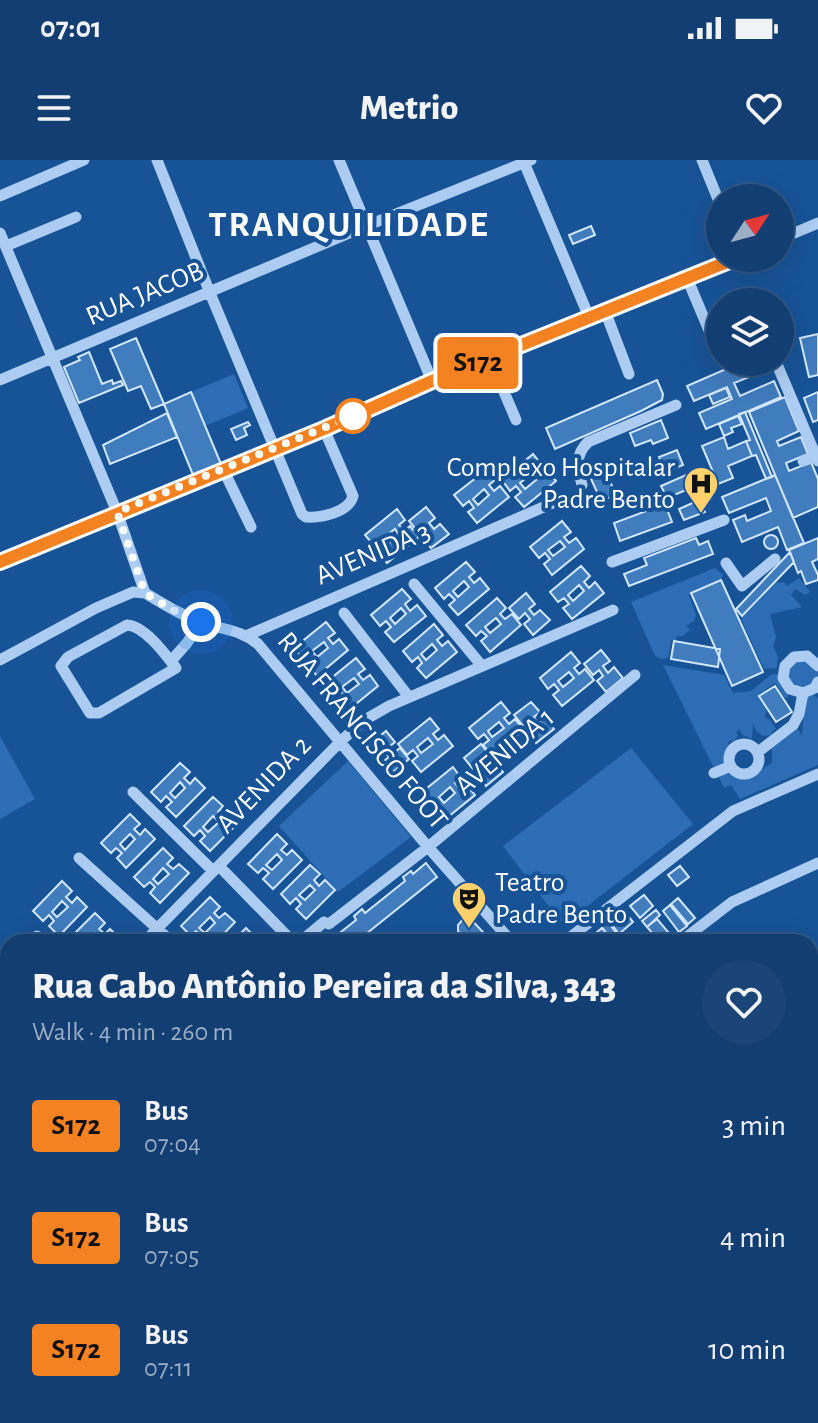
<!DOCTYPE html>
<html lang="en">
<head>
<meta charset="utf-8">
<style>
	body { margin:0; font-family:"Alegreya Sans",sans-serif; background:#1b4577; color:#f1f3f6; height:100vh; display:flex; flex-direction:column; font-size:30px; white-space:nowrap }
	* { box-sizing:border-box; margin:0 }
	p { font-size:26px; color:#9caec4 }
	.icon { flex:none; width:44px; height:44px; fill:none; stroke:currentColor; stroke-width:2; stroke-linecap:round; stroke-linejoin:round }
	.map { position:relative; flex:1; overflow:hidden }
	.drawer { position:absolute; left:0px; top:774px; width:818px; height:490px; display:flex; flex-direction:column; background:#123e72; border-radius:24px 24px 0 0; box-shadow:0 8px 32px #0002,0 0 0 2px #315784 }
	.drawer>* { flex:none }
	.badge { padding:0 16px; border-radius:6px; font-size:28px; line-height:52px }
	.needle { width:52px; rotate:54deg }
	.fabs { position:absolute; left:706px; top:24px; display:grid; gap:16px }
	.fabs a { display:grid; place-items:center; width:88px; height:88px; border-radius:50%; background:#123e72; box-shadow:0 8px 32px #0002,0 0 0 2px #315784; font-size:40px }
	.you { position:absolute; width:40px; height:40px; margin:-20px; border:6px solid #fff; border-radius:50%; background:#1a73e8; box-shadow:0 0 0 12px #1a73e833 }
	.map>.badge { position:absolute; translate:-50% -50%; box-shadow:0 0 0 4px #fff }
	.round { display:grid; place-items:center; flex:none; width:84px; height:84px; border-radius:42px; background:#1b4577 }
	.summary { display:flex; align-items:center; justify-content:space-between; height:136px; padding:0 32px }
	h1 { font-size:38px; font-weight:800; line-height:60px }
	ul { padding:0; list-style:none }
	li { display:flex; align-items:center; gap:24px; height:112px; padding:0 32px }
	li div { flex:1 }
	li b { display:block; font-size:30px }
	li em { font-style:normal }
	li .badge { min-width:88px; font-weight:700; text-align:center }
	.status { display:flex; justify-content:space-between; align-items:center; height:56px; padding:0 40px; background:#123e72; direction:ltr }
	.status svg { height:22px; fill:currentColor }
	header { display:flex; justify-content:space-between; align-items:center; height:104px; padding:0 32px; background:#123e72; font-size:36px; font-weight:800 }
	.map>svg:first-child { display:block }
	.green { fill:#2c6db6 }
	.building { fill:#417cbf; stroke:#d3e7fc; stroke-width:2; fill-rule:evenodd }
	.lines { fill:none; stroke-linecap:round; stroke-linejoin:round }
	.minor { stroke:#accdf1; stroke-width:11 }
	.line-casing { stroke:#fff; stroke-width:18 }
	.line { stroke:#f58220; stroke-width:12 }
	.walk { stroke:#fff; stroke-width:8; stroke-dasharray:0 14.4 }
	.stop-dot { fill:#fff; stroke:#f58220; stroke-width:4 }
	.labels { text-anchor:middle; dominant-baseline:central; stroke-width:8; stroke-linejoin:round; paint-order:stroke }
	.street-label { font-size:28px; fill:#fff; stroke:#185398 }
	.poi-label { font-size:28px; fill:#fff; stroke:#185398; text-anchor:end }
	.district-label { font-size:36px; font-weight:bold; letter-spacing:2px; fill:#fff; stroke:#185398 }
</style>
</head>
<body>
<div class="status"><b>07:01</b><svg viewBox="0 0 49 12"><path d="M0 12V9h3v3zM5 12V6h3v6zM10 12V3h3v9zM15 12V0h3v12zM26 1h20v11H26zM47 4h2v5h-2z"/></svg></div>
<header><svg class="icon" aria-label="menu" viewBox="0 0 24 24"><path d="M4 6h16M4 12h16M4 18h16"/></svg>Metrio<svg class="icon" aria-label="heart" viewBox="0 0 24 24"><path d="M12 20l-8-8c-3-5 5-10 8-4 3-6 11-1 8 4z"/></svg></header>
<div class="map">
<svg width="818" height="1263" viewBox="0 0 818 1263">
	<rect width="100%" height="100%" fill="#185398"/>
	<path class="green" d="M234,214l14,34 -43,18 -14,-34z
		M715,408l8,7 -2,5 -32,15 7,20 -2,6 -8,5 4,3 -7,7h-6l-1,4h-5l-3,18 -7,1 -6,-3 -24,-54z
		M799,418l11,14 -5,3 -10,-6 -4,6 11,12 -32,7 6,23 -3,9 5,11 -1,11 -13,1 -23,-50 35,-36 8,-1 3,4z
		M795,498l22,7 1,13 -15,14 -18,-14z
		M663,505l61,10 9,18 18,-2 21,-17 6,1 12,15 -2,8 -4,-1 -9,-14 -16,11 8,17 -3,6 6,3 6,9 -4,2 -1,4 -8,1 -7,-5 -3,-7 -1,15 -9,-4 -4,-6 -3,4 2,2 -3,5 -7,2 2,7 -4,13 -12,6z
		M813,533l5,6v66l-78,34 -9,-14 -7,3 -6,-13 12,-6c16,12 28,3 42,-6v-17l24,-20 6,10 3,-39z
		M0,576l35,63 -35,20z
		M631,588l62,76 -130,101 -60,-79z
		M348,601l63,76 -73,55 -59,-66z
		M8,1104v152h64l9,7h-81v-158z
		M187,1256h499l-15,7h-518z"/>
	<path class="building" d="M591,66l4,9 -22,9 -4,-9z
		M818,174v41l-9,2 -9,-39z
		M136,178l28,66 -13,5 -10,-23 -13,5 -18,-42z
		M89,192l13,32 10,-4 1,4 8,-3 2,4 -44,18 -15,-36 16,-7 -2,-3z
		M742,202h24l3,7 -35,14 6,13 34,-15 7,16 -75,32 -7,-16 33,-14 -5,-12 -33,14 -7,-15z
		M657,220l6,14 -1,6 -21,11 -86,38 -9,-21z
		M726,228l4,9 -17,7 -4,-9z
		M191,232l30,72 -28,11 -29,-71z
		M818,232v28l-5,2 -9,-24z
		M785,237l14,34 -22,10 2,5 22,-9 7,17 -22,9 3,8 22,-9 7,17v28l-25,11 -44,-106z
		M745,252l27,65 -6,2 -10,-24 -4,1 -6,-15 4,-1 -11,-26z
		M167,253l10,24 -67,27 -7,-19z
		M738,256l4,8 -11,4 2,4 -9,4 -5,-12z
		M661,260l7,18 -15,6 -2,-4 -16,6 -5,-13z
		M248,262l2,3 -6,3 3,7 -11,5 -5,-11z
		M724,277l4,12 18,-8 6,15 -24,10 5,12 -15,6 -16,-38z
		M677,290l6,15 -18,7 -6,-15z
		M533,294l9,11 -6,5 5,6 6,-5 9,10 -32,26 -9,-10 6,-5 -5,-6 -6,5 -8,-11zM531,314l5,6 -11,9 -5,-6z
		M602,303l14,32 -15,6 -14,-31z
		M486,310l9,10 -6,5 5,6 6,-5 9,11 -32,26 -9,-11 6,-4 -5,-7 -6,5 -9,-11zM484,329l5,6 -11,10 -5,-6z
		M686,315l5,13 -24,10 -6,-12z
		M775,315l29,68 -17,7 -9,-23 -36,15 -9,-22 12,-5 2,6 24,-10 -5,-13 -37,15 -7,-16z
		M699,340l6,12 -21,8 -5,-11z
		M665,344l7,18 -52,19 -6,-18z
		M426,347l9,11 -6,5 5,6 6,-5 9,10 -18,14 -8,-10 6,-5 -5,-6 -6,5 -9,-11z
		M397,349l8,11 -6,5 5,6 6,-5 9,11 -32,26 -8,-11 5,-5 -5,-6 -5,5 -9,-11zM395,369l4,6 -11,9 -5,-6z
		M562,361l9,11 -7,5 5,6 7,-5 8,11 -32,26 -8,-11 6,-5 -5,-6 -6,5 -9,-11zM560,381l5,6 -12,9 -5,-6z
		M764 382a7 7 0 1 1 14 0a7 7 0 1 1-14 0Z
		M696,378l3,7 9,-4 5,13 -84,32 -5,-12 23,-9 -3,-7z
		M818,378v21l-6,3 6,13v5l-12,4 -5,-13 -3,2 -9,-23z
		M790,392l4,10 -52,54 -6,-7z
		M466,402l9,10 -6,5 5,6 6,-5 9,11 -31,26 -9,-10 6,-5 -6,-6 -5,5 -9,-11zM464,421l5,6 -11,10 -5,-6z
		M581,406l9,10 -6,6 5,6 6,-6 9,11 -32,26 -9,-11 6,-4 -5,-6 -6,4 -8,-10zM579,425l5,6 -11,10 -5,-6z
		M721,420l42,92 -31,14 -41,-93z
		M402,429l9,10 -6,5 5,7 7,-6 9,11 -32,26 -9,-10 6,-5 -5,-6 -6,5 -9,-11zM401,448l5,6 -11,10 -5,-6z
		M526,433l9,11 -6,5 5,6 6,-5 10,10 -17,15 -9,-11 6,-5 -5,-6 -6,6 -10,-11z
		M497,438l9,10 -6,6 5,5 7,-5 9,11 -31,27 -9,-11 6,-5 -6,-5 -5,5 -10,-11zM496,458l5,6 -11,9 -5,-6z
		M326,462l9,11 -7,5 5,6 6,-5 9,11 -31,26 -9,-11 6,-5 -5,-6 -6,5 -9,-11zM324,482l4,6 -11,9 -5,-6z
		M434,464l9,11 -6,5 5,6 6,-5 9,11 -31,26 -9,-10 5,-5 -4,-6 -6,5 -9,-11zM432,484l5,6 -11,10 -5,-6z
		M674,481l46,8 -2,18 -47,-8z
		M601,490l9,11 -7,5 5,7 6,-6 9,11 -17,14 -9,-11 6,-5 -4,-6 -6,5 -9,-11z
		M571,492l9,11 -6,5 5,6 6,-5 9,11 -32,26 -9,-11 6,-5 -5,-6 -6,5 -8,-11zM569,512l5,6 -11,9 -5,-6z
		M356,498l9,11 -7,5 5,6 7,-5 8,11 -32,26 -8,-11 6,-5 -5,-6 -6,5 -9,-11zM354,518l5,6 -12,9 -5,-6z
		M775,526l17,26 -16,10 -17,-26z
		M501,542l9,11 -6,5 5,6 6,-5 9,11 -32,26 -9,-11 6,-5 -5,-6 -6,5 -9,-11zM499,562l5,6 -12,9 -4,-6z
		M531,542l9,10 -6,5 4,7 7,-6 9,11 -18,14 -8,-11 6,-5 -5,-6 -6,5 -9,-11z
		M430,558l9,11 -6,5 5,6 6,-5 9,11 -32,26 -9,-11 6,-5 -5,-6 -6,5 -9,-11zM428,578l5,6 -12,9 -4,-6z
		M386,571l9,11 -6,5 5,6 6,-5 9,11 -17,14 -9,-11 6,-5 -5,-6 -6,5 -9,-11z
		M481,584l9,11 -6,5 5,6 6,-5 8,11 -17,14 -8,-11 6,-5 -5,-6 -6,5 -9,-11z
		M180,603l10,9 -6,6 6,6 5,-6 10,10 -29,29 -10,-10 6,-5 -6,-6 -5,6 -10,-10zM180,622l5,6 -10,10 -5,-5z
		M453,607l8,11 -6,5 5,7 6,-6 9,11 -32,26 -8,-11 5,-4 -5,-7 -5,5 -9,-11zM450,627l5,6 -11,10 -5,-6z
		M213,637l10,9 -5,6 5,6 6,-6 10,10 -29,29 -10,-10 5,-5 -5,-6 -6,6 -10,-10zM213,656l6,6 -11,10 -5,-5z
		M130,654l10,10 -6,5 6,6 5,-6 10,10 -29,29 -9,-10 5,-5 -6,-5 -5,5 -10,-10zM130,674l5,5 -10,11 -5,-6z
		M277,674l10,10 -6,6 6,5 5,-5 10,10 -29,29 -10,-10 6,-6 -6,-5 -5,5 -10,-9zM277,694l5,6 -10,10 -6,-5z
		M163,688l10,10 -6,6 6,5 6,-5 10,9 -29,30 -10,-10 5,-6 -5,-5 -6,5 -10,-10zM163,708l6,6 -11,10 -5,-5z
		M426,703l11,14 -81,65h-7l-8,-10 15,-12 -2,-4 8,-7 3,4 40,-32 -2,-4 8,-6 2,3z
		M310,705l10,9 -6,6 5,6 6,-6 10,10 -29,29 -10,-10 5,-5 -5,-6 -6,6 -9,-10zM310,725l5,5 -10,10 -6,-5z
		M680,706l9,11 -12,9 -9,-11z
		M62,721l10,10 -6,6 6,6 5,-6 10,10 -28,29 -10,-10 5,-5 -5,-6 -6,6 -10,-10zM62,741l6,6 -11,10 -5,-5z
		M644,735l9,11 -13,12 -10,-12z
		M210,737l10,10 -6,6 5,5 6,-5 10,9 -19,20h-20l6,-6 -6,-5 -5,5 -10,-10zM210,757l5,6 -10,10 -6,-5z
		M678,738l17,20 -7,6 -17,-20z
		M670,745l17,21 -8,6 -16,-21z
		M656,750l4,5 -13,12 -5,-6z
		M624,751l9,11 -14,12 -9,-12z
		M95,753l10,10 -6,6 6,5 5,-5 10,10 -3,3h-20l3,-3 -5,-6 -9,9h-20z
		M464,758h6l22,24h-38l8,-7 -4,-4v-6z
		M657,759l12,14 -10,8 -12,-14z
		M607,761l14,18 -4,3h-8l3,-2 -11,-14z
		M246,768l10,10 -4,4h-20z
		M602,768l10,12 -3,2h-16l-3,-4z"/>
	<g class="lines">
		<path class="minor" d="M157,0l53,133 92,221 4,3c16,1 43,-5 47,-21l-29,-67
			M339,0l93,221
			M523,0l66,157
			M702,0l18,44
			M0,36l84,-36
			M0,73l117,279 28,81
			M780,79l38,-16
			M6,86l70,-29
			M687,118l24,57
			M605,151l24,63
			M490,199l26,61
			M776,202l42,99
			M0,220l366,-154 165,-66
			M803,301l13,-5
			M223,309l28,58
			M582,325c-4,-17 -8,-29 6,-43l88,-37
			M0,402l324,-133 108,-48 305,-123
			M612,402l112,-42
			M726,403l16,23 33,-27
			M414,424l68,82
			M145,433c19,11 37,23 59,30 19,7 38,7 54,21l170,203 84,95
			M344,453l65,84
			M127,465c18,1 39,30 49,43l-77,45h-9l-29,-47 7,-9z
			M248,475l314,-136
			M0,500l96,-52 37,-16 12,1
			M171,501l16,-18 14,-21
			M818,506l-11,-10 -13,1 -9,9 -2,12 7,11 13,4 12,-5 3,-6
			M729 599a15 15 0 1 1 30 0a15 15 0 1 1-30 0Z
			M758,592l35,-27 6,-11 4,-21
			M714,613l17,-7
			M133,632l80,79
			M79,698l93,84
			M219,706l74,76
			M329,764l99,-77 207,-172
			M37,776l6,6
			M144,782l197,-201 22,-20 26,-15 224,-96
			M300,782l24,-20
			M564,782l169,-131 85,-37
			M680,782l52,-40 86,-39
			M810,807l8,1
			M0,857l8,3
			M810,991l8,-27
			M810,1044l8,13
			M0,1096l8,-1
			M810,1097l8,-4"/>
	</g>
	<g class="lines">
		<defs>
			<path id="line" d="M0,402l324,-133 108,-48 305,-123"/>
		</defs>
		<use href="#line" class="line-casing"/>
		<use href="#line" class="line"/>
		<path class="walk" d="M201,462l-28,-12 -28,-17 -28,-81 236,-96"/>
	</g>
	<defs>
		<symbol id="hospital-pin" viewBox="-11 -11 22 30"><path d="M0 17L-7.5 6A9.5 9.5 0 1 1 7.5 6Z" fill="#ffd16c" stroke="#185398"/><path d="M-5-5h3v3.5h4V-5h3V5h-3V1.5h-4V5h-3Z" fill="#111"/></symbol>
		<symbol id="theatre-pin" viewBox="-11 -11 22 30"><path d="M0 17L-7.5 6A9.5 9.5 0 1 1 7.5 6Z" fill="#ffd16c" stroke="#185398"/><path d="M-5-5.5Q0-4 5-5.5V0Q5 5 0 6Q-5 5-5 0ZM-3.3-2.5H-1v1.5H-3.3ZM1-2.5H3.3v1.5H1ZM-2.8 1Q0 5.5 2.8 1Z" fill="#111"/></symbol>
	</defs>
	<g fill-rule="evenodd">
		<use href="#hospital-pin" x="681" y="304" width="40" height="54"/>
		<use href="#theatre-pin" x="449" y="719" width="40" height="54"/>
	</g>
	<circle class="stop-dot" cx="353" cy="256" r="16"/>
	<g class="labels">
		<g class="street-label">
			<text transform="translate(145 134) rotate(-23)">RUA JACOB</text>
			<text transform="translate(373 394) rotate(-23)">AVENIDA 3</text>
			<text transform="translate(362 571) rotate(50)">RUA FRANCISCO FOOT</text>
			<text transform="translate(505 592) rotate(-40)">AVENIDA 1</text>
			<text transform="translate(264 625) rotate(-46)">AVENIDA 2</text>
		</g>
		<g class="poi-label">
			<text x="675" y="308">Complexo Hospitalar<tspan x="675" dy="32">Padre Bento</tspan></text>
			<text x="495" y="723" text-anchor="start">Teatro<tspan x="495" dy="32">Padre Bento</tspan></text>
		</g>
		<g class="district-label">
			<text x="349" y="65">TRANQUILIDADE</text>
		</g>
	</g>
</svg>
<div class="fabs">
<a><svg class="needle" viewBox="-14 -14 28 28"><path d="M0-13l5 13h-10z" fill="#e53935"/><path d="M0 13l5-13h-10z" fill="#9caec4"/></svg></a>
<a><svg class="icon" aria-label="layers" viewBox="0 0 24 24"><path d="M12 4l9 5-9 5-9-5zM3 14l9 5 9-5"/></svg></a>
</div>
<div class="you" style="left:201px;top:462px"></div>
<b class="badge" style="left:478px;top:203px;background:#f58220;color:#111">S172</b>
<section class="drawer">
<div class="summary"><div><h1>Rua Cabo Antônio Pereira da Silva, 343</h1><p>Walk · 4 min · 260 m</p></div><a class="round"><svg class="icon" aria-label="heart" viewBox="0 0 24 24"><path d="M12 20l-8-8c-3-5 5-10 8-4 3-6 11-1 8 4z"/></svg></a></div>
<ul>
<li><span class="badge" style="background:#f58220;color:#111">S172</span><div><b>Bus</b><p>07:04</p></div><em>3 min</em></li>
<li><span class="badge" style="background:#f58220;color:#111">S172</span><div><b>Bus</b><p>07:05</p></div><em>4 min</em></li>
<li><span class="badge" style="background:#f58220;color:#111">S172</span><div><b>Bus</b><p>07:11</p></div><em>10 min</em></li>
</ul>
</section>
</div>
</body>
</html>
